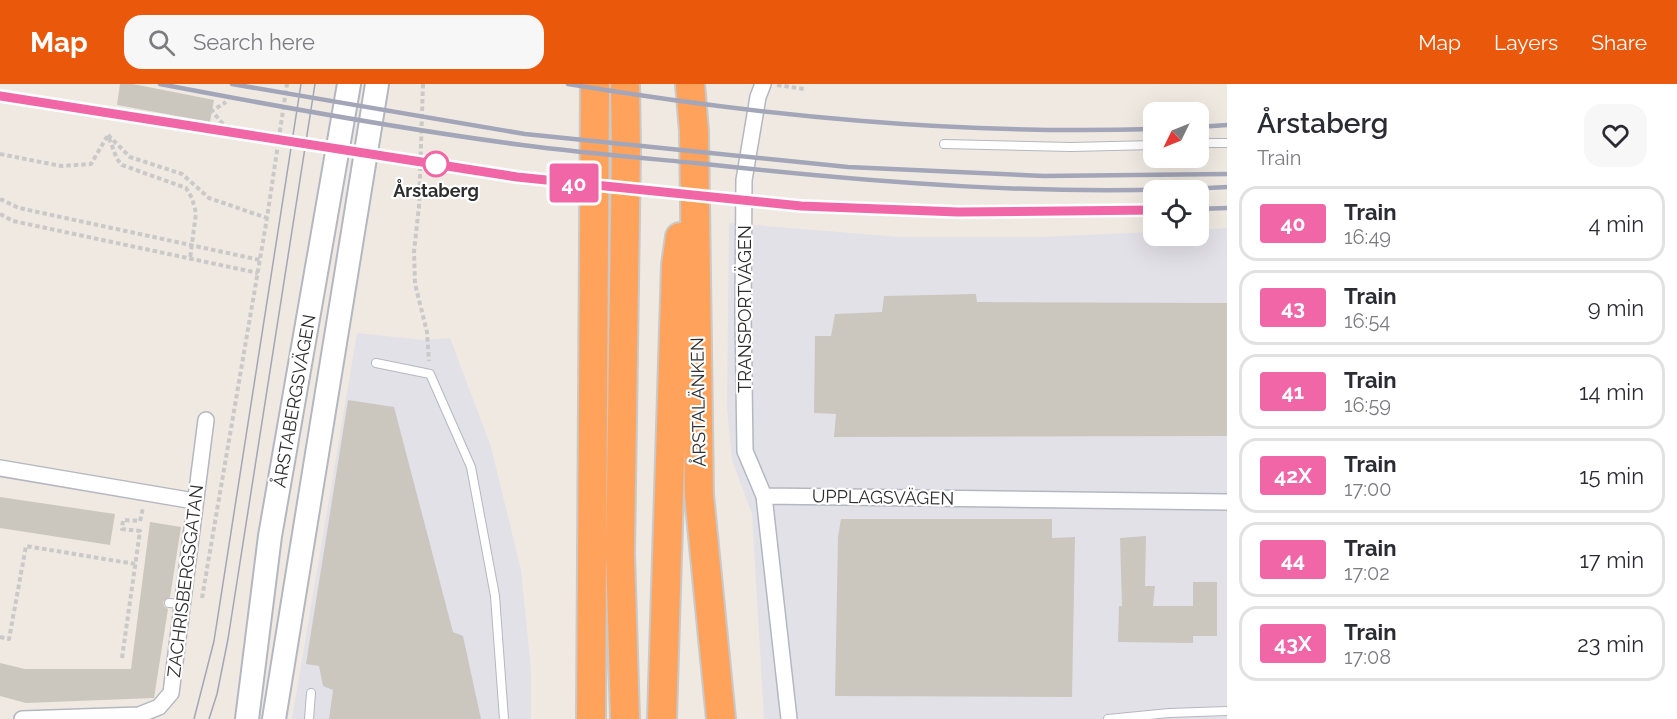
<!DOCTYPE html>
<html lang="en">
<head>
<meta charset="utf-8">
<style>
	body { margin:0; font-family:Raleway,sans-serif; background:#f7f7f7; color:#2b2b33; height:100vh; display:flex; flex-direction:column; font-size:22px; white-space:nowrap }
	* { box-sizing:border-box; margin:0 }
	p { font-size:20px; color:#7c7c81 }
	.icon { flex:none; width:33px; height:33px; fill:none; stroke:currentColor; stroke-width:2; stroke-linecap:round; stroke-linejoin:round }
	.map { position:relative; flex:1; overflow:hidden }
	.sheet { display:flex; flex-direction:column; background:#fff; width:450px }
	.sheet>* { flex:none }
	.badge { padding:0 12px; border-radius:4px; font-size:21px; line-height:39px }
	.needle { width:39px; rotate:227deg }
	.buttons { position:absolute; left:1143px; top:18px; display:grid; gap:12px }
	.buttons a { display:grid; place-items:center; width:66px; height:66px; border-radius:12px; background:#fff; box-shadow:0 6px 24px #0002; font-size:30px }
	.map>.badge { position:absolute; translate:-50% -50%; box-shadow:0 0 0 3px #fff }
	.round { display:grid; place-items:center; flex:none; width:63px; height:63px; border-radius:18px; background:#f7f7f7 }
	.overview { display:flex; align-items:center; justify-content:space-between; height:102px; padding:0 30px }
	h1 { font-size:28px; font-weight:600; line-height:45px }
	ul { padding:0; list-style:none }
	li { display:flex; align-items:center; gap:18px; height:75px; margin:0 12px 9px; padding:0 18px; border:3px solid #e1e1e2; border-radius:18px }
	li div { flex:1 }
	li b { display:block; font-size:22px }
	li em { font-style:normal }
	li .badge { min-width:66px; font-weight:700; text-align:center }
	header { display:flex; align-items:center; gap:36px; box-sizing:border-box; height:84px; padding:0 30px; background:#ea580c; color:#fff }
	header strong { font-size:28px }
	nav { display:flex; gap:33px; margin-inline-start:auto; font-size:21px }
	.search { width:420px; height:54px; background:#f7f7f7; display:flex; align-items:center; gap:15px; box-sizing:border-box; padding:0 21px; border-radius:18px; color:#7c7c81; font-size:22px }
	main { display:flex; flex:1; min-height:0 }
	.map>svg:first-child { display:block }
	.industrial { fill:#e3e1e8 }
	.building { fill:#cbc7bf }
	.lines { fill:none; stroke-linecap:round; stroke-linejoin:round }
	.lane-casing { stroke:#b4b7c1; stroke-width:10 }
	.street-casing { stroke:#b4b7c1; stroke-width:18 }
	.secondary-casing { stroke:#b4b7c1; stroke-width:26 }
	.highway-casing { stroke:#c9c9c9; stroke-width:32 }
	.path { stroke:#c9c9c9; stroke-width:4; stroke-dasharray:4.5 3; stroke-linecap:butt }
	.lane { stroke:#fff; stroke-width:8 }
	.street { stroke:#fff; stroke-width:15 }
	.secondary { stroke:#fff; stroke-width:22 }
	.highway { stroke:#ffa35c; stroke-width:28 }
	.tram { stroke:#a3a6b8; stroke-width:1.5 }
	.rail { stroke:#a3a6b8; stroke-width:4.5 }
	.line-casing { stroke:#fff; stroke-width:14 }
	.line { stroke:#f166a7; stroke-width:9 }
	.stop-dot { fill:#fff; stroke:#f166a7; stroke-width:3 }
	.labels { text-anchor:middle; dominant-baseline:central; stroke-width:4.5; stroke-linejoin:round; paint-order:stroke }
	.stop-label { font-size:18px; font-weight:bold; fill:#2e2e2e; stroke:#fff }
	.street-label { font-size:18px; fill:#2e2e2e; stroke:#fff }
</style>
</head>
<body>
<header>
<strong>Map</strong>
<div class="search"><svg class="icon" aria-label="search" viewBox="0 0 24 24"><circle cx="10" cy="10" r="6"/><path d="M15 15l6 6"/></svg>Search here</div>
<nav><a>Map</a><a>Layers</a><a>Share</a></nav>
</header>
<main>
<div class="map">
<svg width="1227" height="635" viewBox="0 0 1227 635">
	<rect width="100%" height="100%" fill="#efe9e1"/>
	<path class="industrial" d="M729,139l171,14h138l115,-5 1,4h44l1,-6 28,-2v491h-463l-12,-205 -20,-54 -5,-52z
		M357,249l66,7 27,-2 41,109 30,123 10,101v48h-239z"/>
	<path class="building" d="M120,0h13l81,16 -4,22 -93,-17z
		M976,210l1,8 250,1v133l-393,1 2,-23 -22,-1 1,-77h16l4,-22 47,-2 2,-16z
		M348,316l46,7 59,225 10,4 18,83h-152l4,-29 -10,-4 -4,-20 -13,-2z
		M0,413l115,17 -5,31 -110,-17z
		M841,435h211v19l23,-1 -3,160 -237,-1 3,-159z
		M150,438l31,5 -11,70 -7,5 1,4 4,3 -14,89 -128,5 -26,-7v-33l25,6h106z
		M1146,452l-1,50h10l-2,20h40v-24h24v54h-24v7l-75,-1 1,-36h3l-2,-68z"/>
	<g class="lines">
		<defs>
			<path id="lane" d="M1198,59h29
				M944,60l127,3 83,-2
				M376,279l54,11 41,93 24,129 9,123
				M169,519l13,1
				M309,635l2,-26
				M1108,635l61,-6 58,-2"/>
			<path id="street" d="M763,0l-5,13 -14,83 -1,133 2,138 19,45 25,223
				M0,384l194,33
				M764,412l463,6
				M22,635l117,-4 20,-8 12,-14 35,-273"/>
			<path id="secondary" d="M247,635l23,-183 79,-452
				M274,635l103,-635"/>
			<path id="highway" d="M690,0l4,47 5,364 22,224
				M591,635l4,-635
				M625,635l-5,-166 6,-404 -1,-65
				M662,635l14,-454 4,-28"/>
		</defs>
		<use href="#lane" class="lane-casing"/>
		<use href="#street" class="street-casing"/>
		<use href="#secondary" class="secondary-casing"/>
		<use href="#highway" class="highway-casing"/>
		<path class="path" d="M423,0l-4,122 -5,46 1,32 12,48 2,29
			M777,1l27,4
			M223,40l-11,-13 14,-9
			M108,51l22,22 52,17 27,24 58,20
			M109,54l8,21 5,6 64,23 6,10 4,15 -6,46
			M0,70l61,12 30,-2 17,-29
			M0,115l19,9 241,52
			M0,130l13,7 245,52
			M202,514l65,-380 20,-134
			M0,553l9,2 17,-93 109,18
			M122,574l18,-127 -18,-2 1,-9 17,1 3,-13"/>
		<use href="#lane" class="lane"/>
		<use href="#street" class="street"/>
		<use href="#secondary" class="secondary"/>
		<use href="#highway" class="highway"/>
		<path class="tram" d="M194,635l20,-78 87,-557
			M209,635l8,-25 11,-55 87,-555"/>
		<path class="rail" d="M160,0c120,23 241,45 362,61 61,8 122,13 183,19 173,19 348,33 522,23
			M232,0l293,50 323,33 196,9 183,-2
			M568,0c194,32 388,51 586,45
			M0,12l520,82 281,28 158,6 195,-2
			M1198,43l29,-2
			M1198,125l29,-1"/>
	</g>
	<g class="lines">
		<defs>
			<path id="line" d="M0,12l517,81 284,29 157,6 196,-2"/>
		</defs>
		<use href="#line" class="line-casing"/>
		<use href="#line" class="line"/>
	</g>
	<circle class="stop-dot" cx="436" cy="80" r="12"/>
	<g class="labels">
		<g class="stop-label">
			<text x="436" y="106">Årstaberg</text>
		</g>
		<g class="street-label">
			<text transform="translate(744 225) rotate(-90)">TRANSPORTVÄGEN</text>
			<text transform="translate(294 317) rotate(-80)">ÅRSTABERGSVÄGEN</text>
			<text transform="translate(698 318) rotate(-91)">ÅRSTALÄNKEN</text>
			<text transform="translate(883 413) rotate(1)">UPPLAGSVÄGEN</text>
			<text transform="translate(185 497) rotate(-83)">ZACHRISBERGSGATAN</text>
		</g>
	</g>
</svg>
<div class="buttons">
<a><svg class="needle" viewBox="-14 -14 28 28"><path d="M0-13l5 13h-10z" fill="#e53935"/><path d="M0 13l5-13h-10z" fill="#7c7c81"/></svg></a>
<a><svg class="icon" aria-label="locate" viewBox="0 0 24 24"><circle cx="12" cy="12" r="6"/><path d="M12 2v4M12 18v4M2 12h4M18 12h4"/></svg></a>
</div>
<b class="badge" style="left:574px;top:99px;background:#f166a7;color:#fff">40</b>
</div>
<section class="sheet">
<div class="overview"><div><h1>Årstaberg</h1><p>Train</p></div><a class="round"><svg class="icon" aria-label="heart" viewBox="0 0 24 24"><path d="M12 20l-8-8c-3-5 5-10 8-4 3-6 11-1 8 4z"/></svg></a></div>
<ul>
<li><span class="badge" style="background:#f166a7;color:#fff">40</span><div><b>Train</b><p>16:49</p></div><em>4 min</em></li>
<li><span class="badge" style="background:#f166a7;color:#fff">43</span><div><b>Train</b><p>16:54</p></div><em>9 min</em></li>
<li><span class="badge" style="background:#f166a7;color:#fff">41</span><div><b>Train</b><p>16:59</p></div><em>14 min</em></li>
<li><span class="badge" style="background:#f166a7;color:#fff">42X</span><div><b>Train</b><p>17:00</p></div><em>15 min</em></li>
<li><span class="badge" style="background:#f166a7;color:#fff">44</span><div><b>Train</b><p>17:02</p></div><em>17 min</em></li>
<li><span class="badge" style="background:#f166a7;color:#fff">43X</span><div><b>Train</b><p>17:08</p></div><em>23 min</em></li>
</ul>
</section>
</main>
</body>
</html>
